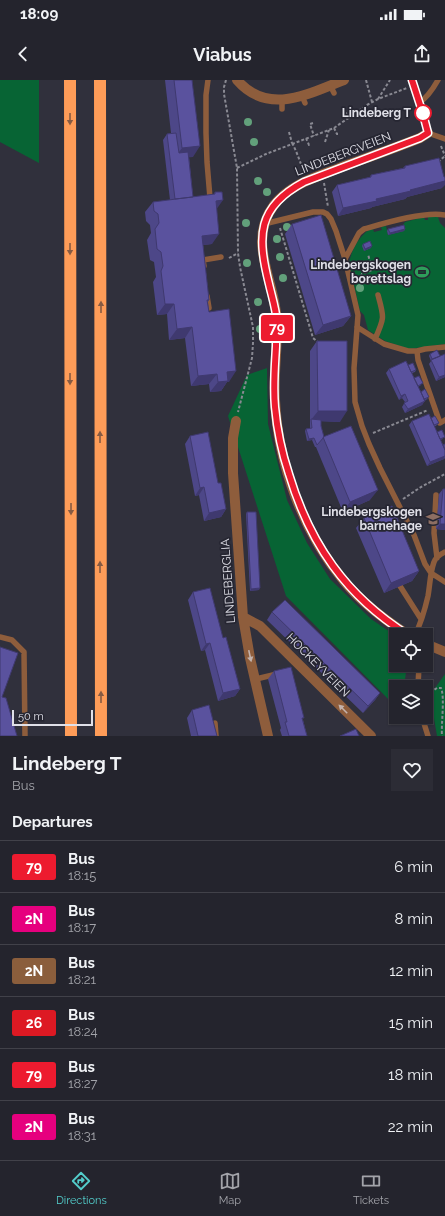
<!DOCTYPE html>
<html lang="en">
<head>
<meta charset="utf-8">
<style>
	body { margin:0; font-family:Raleway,sans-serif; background:#2c2c35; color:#f1f3f6; height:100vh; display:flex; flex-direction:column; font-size:15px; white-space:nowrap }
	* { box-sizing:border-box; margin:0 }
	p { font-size:13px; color:#a3a4aa }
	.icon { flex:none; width:22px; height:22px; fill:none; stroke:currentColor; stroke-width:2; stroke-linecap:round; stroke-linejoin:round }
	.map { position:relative; height:656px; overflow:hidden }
	.sheet { display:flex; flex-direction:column; background:#24242d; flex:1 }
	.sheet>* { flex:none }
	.badge { padding:0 8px; border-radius:3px; font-size:14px; line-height:26px }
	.controls { position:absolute; left:389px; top:548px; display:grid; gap:8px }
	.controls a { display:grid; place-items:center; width:44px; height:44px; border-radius:0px; background:#24242d; box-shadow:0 1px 3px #0004,0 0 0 1px #414149; font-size:20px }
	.scale { position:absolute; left:12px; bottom:10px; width:81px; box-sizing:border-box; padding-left:4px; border:2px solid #e0e0e8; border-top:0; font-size:11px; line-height:14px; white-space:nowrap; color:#e0e0e8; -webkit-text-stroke:3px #262632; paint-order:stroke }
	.map>.badge { position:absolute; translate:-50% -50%; box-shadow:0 0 0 2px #fff }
	h2 { padding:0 12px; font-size:15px; line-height:36px }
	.round { display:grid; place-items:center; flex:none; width:42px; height:42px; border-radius:0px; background:#2c2c35 }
	.overview { display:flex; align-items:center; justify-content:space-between; height:68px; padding:0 12px }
	h1 { font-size:19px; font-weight:700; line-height:30px }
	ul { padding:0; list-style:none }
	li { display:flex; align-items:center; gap:12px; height:52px; padding:0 12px; border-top:1px solid #414149 }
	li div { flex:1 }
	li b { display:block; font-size:15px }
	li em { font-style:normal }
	li .badge { min-width:44px; font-weight:700; text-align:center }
	.status { display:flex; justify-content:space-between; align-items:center; height:28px; padding:0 20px; background:#24242d; direction:ltr }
	.status svg { height:11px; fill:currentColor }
	header { display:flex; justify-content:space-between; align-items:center; height:52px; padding:0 12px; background:#24242d; font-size:18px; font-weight:700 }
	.menu { display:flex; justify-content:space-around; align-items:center; height:56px; border-top:1px solid #414149; background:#24242d; font-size:11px; color:#a3a4aa }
	.menu a { display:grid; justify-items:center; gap:2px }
	.menu .on { color:#53cdcb }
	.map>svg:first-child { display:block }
	.green { fill:#076434 }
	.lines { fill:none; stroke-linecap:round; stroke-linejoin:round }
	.path { stroke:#898992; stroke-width:2; stroke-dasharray:3 2; stroke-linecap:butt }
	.service { stroke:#8e5d3c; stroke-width:5.5 }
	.minor { stroke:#8e5d3c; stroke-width:10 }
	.tertiary { stroke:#8e5d3c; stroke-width:10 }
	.motorway { stroke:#fe9c58; stroke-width:12 }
	.tree { fill:#62a07b }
	.wall { fill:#4d4788 }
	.shaded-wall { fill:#3f396f }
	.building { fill:#5a529e; stroke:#3f396f }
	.oneway { fill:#875b43 }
	.oneway2 { fill:#c3b2ac }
	.line-casing { stroke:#fff; stroke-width:9 }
	.line { stroke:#ed1b2f; stroke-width:6 }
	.stop-dot { fill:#fff; stroke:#ed1b2f; stroke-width:2 }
	.labels { text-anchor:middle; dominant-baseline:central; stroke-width:3.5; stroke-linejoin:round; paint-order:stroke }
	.stop-label { font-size:12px; font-weight:bold; fill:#e0e0e8; stroke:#262632; text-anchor:end }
	.street-label { font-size:12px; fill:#e0e0e8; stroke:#262632 }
	.poi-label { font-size:12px; font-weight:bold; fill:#e0e0e8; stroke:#262632; text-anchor:end }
</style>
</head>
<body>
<div class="status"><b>18:09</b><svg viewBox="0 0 49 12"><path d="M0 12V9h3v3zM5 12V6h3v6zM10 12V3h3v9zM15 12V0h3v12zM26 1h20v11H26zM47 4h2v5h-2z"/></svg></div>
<header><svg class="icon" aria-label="back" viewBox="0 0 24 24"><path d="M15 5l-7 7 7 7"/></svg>Viabus<svg class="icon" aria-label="share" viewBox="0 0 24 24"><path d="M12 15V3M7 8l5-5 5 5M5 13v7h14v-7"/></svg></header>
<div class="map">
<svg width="445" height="656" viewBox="0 0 445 656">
	<rect width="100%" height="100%" fill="#30303c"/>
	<path class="green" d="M0,0h39v83l-39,-21z
		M424,137l1,3h3v-3h10l2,6 5,5v116l-36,5 -24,-8 -17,-11 -4,-15 -4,-4 -11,-47c1,-10 8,-24 15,-30 2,-3 6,-4 9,-5l1,3 8,-2 -1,-3 5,-1 2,9 15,-4 -1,-4 3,-5z
		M267,288l1,56 19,76 20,43 23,36 41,40 25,17v29h11l-3,22h-8v20l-110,-111 -58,-180 19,-41z
		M445,594v62h-8l-7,-41z"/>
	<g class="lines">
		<path class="path" d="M226,0l-2,7v7l13,74 1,85 2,14 13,60v16l-1,15 -14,54
			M366,0l6,22
			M378,19l12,-19
			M342,32l3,-1 4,8
			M313,43l-3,1 4,12
			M334,48l3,6h1
			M289,52l3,11
			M306,58l3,7 2,-1
			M325,62l4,-12
			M292,63c5,9 8,19 12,29
			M441,66l4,10
			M438,82l7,-6
			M237,88l29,-14 68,-26 33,-23 11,-6 29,-11
			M324,103l4,24
			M280,148l33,110 5,4
			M229,178l9,-5
			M359,201l3,-7 10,-4 -4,-16
			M373,353l55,-23
			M403,419l18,-12 24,-13
			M426,627l5,-15 6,-4h4c4,9 0,36 1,48"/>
		<path class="service" d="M208,0l-2,15v38l1,29 3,36
			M412,0l11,34 5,19 17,6
			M330,5l4,8
			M302,16l3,7
			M282,20v9
			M419,23c9,-6 14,-14 19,-23
			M264,144l49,-12h10l4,2 4,5 5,12 9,28 13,56 -4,53 1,34 7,24 7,18 11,24 34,67 11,29 6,9 14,9
			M345,179l14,-26 5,-4c21,-6 61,-18 81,-14
			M204,186l-1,-6 18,-3
			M207,216l2,12
			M357,247l27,17 24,7h9l8,-2 20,-2
			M375,259c10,-22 9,-22 3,-44
			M417,271l1,9 22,63 5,-3
			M436,415l-2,38 3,25
			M400,506l21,33
			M415,555c6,-12 10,-26 13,-39 2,-11 2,-23 6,-34 2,-5 7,-8 11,-10
			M0,557l12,3 12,12 1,84
			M256,599l21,-5
			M418,607l1,-22
			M422,637l6,19
			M215,643l1,13"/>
		<path class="minor" d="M236,341l-3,17v35l10,144 7,41 18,78
			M243,537l17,9 111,110"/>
		<path class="tertiary" d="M237,0c31,36 71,14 107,0
			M408,555c-23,-15 -46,-32 -64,-54 -41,-49 -66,-117 -69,-181 -2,-29 4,-58 1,-87 -4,-37 -28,-73 -2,-108 17,-22 46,-29 70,-39 25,-9 51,-18 76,-28l8,-5
			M426,564l19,8"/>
		<path class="motorway" d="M70,0l1,656
			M100,0l1,656"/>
	</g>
	<g class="tree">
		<circle cx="248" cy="42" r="4"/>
		<circle cx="254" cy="62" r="4"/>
		<circle cx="258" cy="101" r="4"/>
		<circle cx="267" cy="112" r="4"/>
		<circle cx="246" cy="143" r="4"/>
		<circle cx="287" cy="147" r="4"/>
		<circle cx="277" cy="159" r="4"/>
		<circle cx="280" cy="177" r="4"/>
		<circle cx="247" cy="183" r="4"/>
		<circle cx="283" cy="198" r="4"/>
		<circle cx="360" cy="208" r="4"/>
		<circle cx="258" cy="222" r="4"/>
		<circle cx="287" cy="242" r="4"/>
		<circle cx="260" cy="249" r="4"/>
	</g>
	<path class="wall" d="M165,0h27l1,77h-4l4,40 21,-3 1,-2 2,17 -5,35 -9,1 6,55 -1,2 1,10 20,70h-2l-6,9 -11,1 -1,-8 -18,2 -6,-48 -16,2 -2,-26 -10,1 -4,-33 3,-5 -2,-15 -4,-2 -3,-20 4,-7 -1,-8 -4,-4 -1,-9 8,-10 17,-2 -7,-60 4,-6 4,-1z
		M405,86l37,22 -35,9 -2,2 -33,8 -1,1 -33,8 -6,-24 5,-7 33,-8 1,-2 32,-7z
		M292,144l59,92 -8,10 -28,9 -30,-101z
		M388,149h17l-1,2 -16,4 -1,-4z
		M363,164l8,4 -7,3 -2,-5z
		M317,261l23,81 -19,-1v5l3,11 46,63 -27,12 -27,-65h-1l-3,-7 -5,1 -2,-10 1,-2 4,-1v-77z
		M430,274l15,23 -9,4 -7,-17 2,-3 -2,-5z
		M408,285l8,5 -1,2 -3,1 2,5 7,7 -3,2 3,5 7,7 -3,1 -3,5 -17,8 -3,-6 3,-5 -3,-4 -3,2 -13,-27 3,-4z
		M431,338l8,5 -2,2 -3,2 3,5 6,7 -3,1 3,5 2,-1v14l-1,1 -17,7 -18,-41 3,-4z
		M190,356l28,47 8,26 -5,8 -17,4 -5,-26 -4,1 -10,-52z
		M443,409h2v41l-9,-1 3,-35z
		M247,432l12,78 -9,1 -4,-77z
		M364,438l55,53 -7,10 -28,12 -28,-65z
		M193,512l30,46 17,51 -5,7 -17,5 -13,-51 -4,1 -13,-51z
		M272,532l108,81 -5,7 -12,13 -96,-93z
		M274,591l29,49 4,16h-25l-2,-6 1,-2 -13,-49z
		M192,630l25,26h-26l-4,-18z"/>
	<path class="shaded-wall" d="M200,66l-7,11 -19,2 8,-11z
		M445,101v4l-3,3 -35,9 -2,2 -33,8 -1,1 -33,8 5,-8 67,-18z
		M223,120l-7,10v-9z
		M405,149l-1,2 -16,4 2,-2z
		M219,154l-7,10 -17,2 7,-10z
		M372,166l-1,2 -7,3 1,-2z
		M165,224h9l-7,10 -10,1z
		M351,236l-8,10 -28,9 8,-10z
		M192,247l-7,11 -16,2 8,-11z
		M236,291l-7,11h-2l-6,9 -11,1 8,-10 9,-10z
		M217,294l-8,10 -18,2 7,-10z
		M445,295v2l-9,4 3,-4z
		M405,314l-3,4 -3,2 2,-4z
		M425,321l-3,4 -17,8 3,-4z
		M318,331h29l-7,11 -29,-1v-1z
		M314,358l-2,2 -5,1 2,-2z
		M445,376l-1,3 -17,7 3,-4z
		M204,407l-5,8 -4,1 5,-8z
		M378,410l-8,10 -27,12 7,-10z
		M226,429l-5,8 -17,4 5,-8z
		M440,444h5v6l-9,-1z
		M419,491l-7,10 -28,12 7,-10z
		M260,508l-1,2 -9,1 1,-2z
		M210,563l-5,7 -4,1 5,-7z
		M240,609l-5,7 -17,5 5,-8z
		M380,613l-5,7 -12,13 5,-7z"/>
	<path class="building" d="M174,0h18l8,66 -18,2z
		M176,53l3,20 9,-1 5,45 -18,2 -8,-65z
		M439,78l5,19h1v4l-35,9 1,1 -35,8 1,2 -34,7 -6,-23 34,-8v-2l34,-7v-2z
		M215,112h7l1,8 -7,1 3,33 -17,2 7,64h-2l2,12 20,-3 7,62 -9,1 1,9 -10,1 -1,-8 -19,2 -6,-49 -15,2 -3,-25h-9l-4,-33 2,-5 -2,-14 -4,-3 -2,-20 4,-6 -1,-9 -4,-3 -1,-9 62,-8z
		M321,135l30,101 -28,9 -31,-101z
		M404,145l1,4 -15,4 -2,-4z
		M370,161l2,5 -7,3 -2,-5z
		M317,261h30v70h-29z
		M437,270l3,6 -8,3 -2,-5z
		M445,274v21l-6,2 -8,-17z
		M406,281l19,40 -17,8 -4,-6 4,-2 -3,-7 -4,2 -12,-27z
		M413,283l3,7 -5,2 -3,-7z
		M419,296l4,7 -5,3 -4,-8z
		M425,309l4,8 -5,2 1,2 -4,-9z
		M429,334l16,36v6l-15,6 -18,-41z
		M435,336l4,7 -5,2 -3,-7z
		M311,339l10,1v6l3,11 -7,8 -3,-7 -5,1 -3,-10 6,-1z
		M351,346l27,64 -28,12 -27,-65z
		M442,350l3,7 -5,2 -3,-7z
		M208,352l10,51h3l5,26 -17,4 -5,-26 -4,1 -10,-52z
		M445,364v6l-2,-5z
		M443,409h2v35h-5z
		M392,426l27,65 -28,12 -27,-65z
		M247,432h9l4,76 -9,1z
		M210,508l13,50 3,-1 14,52 -17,4 -13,-50 -4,1 -13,-52z
		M285,520l95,93 -12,13 -96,-94z
		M0,567l18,6 -16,44 4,1 11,38h-17z
		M291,587l13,51h-2l5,18h-18l-4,-14h2l-13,-51z
		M209,625l8,31h-19l-6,-26z
		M356,649l3,7h-19z"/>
	<defs><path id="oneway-solid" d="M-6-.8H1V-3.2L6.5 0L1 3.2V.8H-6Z"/></defs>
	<g class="oneway">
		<use href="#oneway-solid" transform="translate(70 39) rotate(90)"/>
		<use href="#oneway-solid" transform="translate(70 169) rotate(90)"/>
		<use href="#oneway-solid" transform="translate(101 227) rotate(-90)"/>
		<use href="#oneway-solid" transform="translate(70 299) rotate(90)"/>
		<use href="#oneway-solid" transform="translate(100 357) rotate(-90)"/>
		<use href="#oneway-solid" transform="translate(71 429) rotate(90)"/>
		<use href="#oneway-solid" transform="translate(100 487) rotate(-90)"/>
		<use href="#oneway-solid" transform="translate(101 617) rotate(-90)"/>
	</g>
	<g class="oneway2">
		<use href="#oneway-solid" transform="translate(250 576) rotate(78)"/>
		<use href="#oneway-solid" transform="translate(343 629) rotate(-135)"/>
	</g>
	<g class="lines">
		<defs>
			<path id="line" d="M408,555c-62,-39 -98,-91 -119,-161 -7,-21 -12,-45 -14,-67 -2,-21 0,-41 1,-61 0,-8 1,-16 1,-24 -1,-13 -5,-25 -8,-38 -12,-48 -12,-77 35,-102l116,-44 8,-5 -5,-19 -11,-34"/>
		</defs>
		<use href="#line" class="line-casing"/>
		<use href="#line" class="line"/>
	</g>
	<defs>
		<symbol id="stadium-bare" viewBox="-9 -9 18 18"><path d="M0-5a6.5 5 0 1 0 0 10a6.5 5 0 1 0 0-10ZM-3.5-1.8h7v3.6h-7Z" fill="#2e9e5b" stroke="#262632" stroke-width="2.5" paint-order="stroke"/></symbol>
		<symbol id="school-bare" viewBox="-9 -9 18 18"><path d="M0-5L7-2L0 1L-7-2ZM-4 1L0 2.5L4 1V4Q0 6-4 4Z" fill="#8d6e63" stroke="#262632" stroke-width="2.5" paint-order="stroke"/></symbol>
	</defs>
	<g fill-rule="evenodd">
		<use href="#stadium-bare" x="412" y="182" width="20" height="20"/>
		<use href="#school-bare" x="423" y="429" width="20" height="20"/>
	</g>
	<circle class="stop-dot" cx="423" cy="33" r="8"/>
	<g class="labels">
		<g class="stop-label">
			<text x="411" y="33">Lindeberg T</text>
		</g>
		<g class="street-label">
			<text transform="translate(343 74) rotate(-21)">LINDEBERGVEIEN</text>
			<text transform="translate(228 501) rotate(-94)">LINDEBERGLIA</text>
			<text transform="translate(318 585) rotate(45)">HOCKEYVEIEN</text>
		</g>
		<g class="poi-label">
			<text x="411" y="185">Lindebergskogen<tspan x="411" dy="14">borettslag</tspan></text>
			<text x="422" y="432">Lindebergskogen<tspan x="422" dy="14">barnehage</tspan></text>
		</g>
	</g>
</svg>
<div class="controls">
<a><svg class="icon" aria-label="locate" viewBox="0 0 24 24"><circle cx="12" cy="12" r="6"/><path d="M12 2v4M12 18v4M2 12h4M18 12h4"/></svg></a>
<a><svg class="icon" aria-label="layers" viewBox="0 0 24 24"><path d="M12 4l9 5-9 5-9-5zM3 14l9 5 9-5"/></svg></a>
</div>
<div class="scale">50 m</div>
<b class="badge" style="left:277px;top:248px;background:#ed1b2f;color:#fff">79</b>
</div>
<section class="sheet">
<div class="overview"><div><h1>Lindeberg T</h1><p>Bus</p></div><a class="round"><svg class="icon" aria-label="heart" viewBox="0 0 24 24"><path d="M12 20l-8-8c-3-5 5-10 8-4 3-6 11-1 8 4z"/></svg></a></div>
<h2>Departures</h2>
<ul>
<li><span class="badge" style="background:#ed1b2f;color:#fff">79</span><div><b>Bus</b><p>18:15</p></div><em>6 min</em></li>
<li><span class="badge" style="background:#e6007e;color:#fff">2N</span><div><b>Bus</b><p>18:17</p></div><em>8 min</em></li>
<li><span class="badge" style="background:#8b5e3c;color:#fff">2N</span><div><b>Bus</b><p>18:21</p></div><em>12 min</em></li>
<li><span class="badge" style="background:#dd1923;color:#fff">26</span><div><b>Bus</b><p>18:24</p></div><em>15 min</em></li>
<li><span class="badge" style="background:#ed1b2f;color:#fff">79</span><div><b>Bus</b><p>18:27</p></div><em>18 min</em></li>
<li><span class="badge" style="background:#e6007e;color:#fff">2N</span><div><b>Bus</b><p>18:31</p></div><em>22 min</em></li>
</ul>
</section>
<nav class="menu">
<a class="on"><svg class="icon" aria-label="directions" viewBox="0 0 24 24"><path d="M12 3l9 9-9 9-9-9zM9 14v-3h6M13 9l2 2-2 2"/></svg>Directions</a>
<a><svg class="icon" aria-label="map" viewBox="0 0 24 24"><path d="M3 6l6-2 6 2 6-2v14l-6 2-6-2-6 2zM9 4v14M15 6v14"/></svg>Map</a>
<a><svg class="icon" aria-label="tickets" viewBox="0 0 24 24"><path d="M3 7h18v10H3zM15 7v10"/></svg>Tickets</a>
</nav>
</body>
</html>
